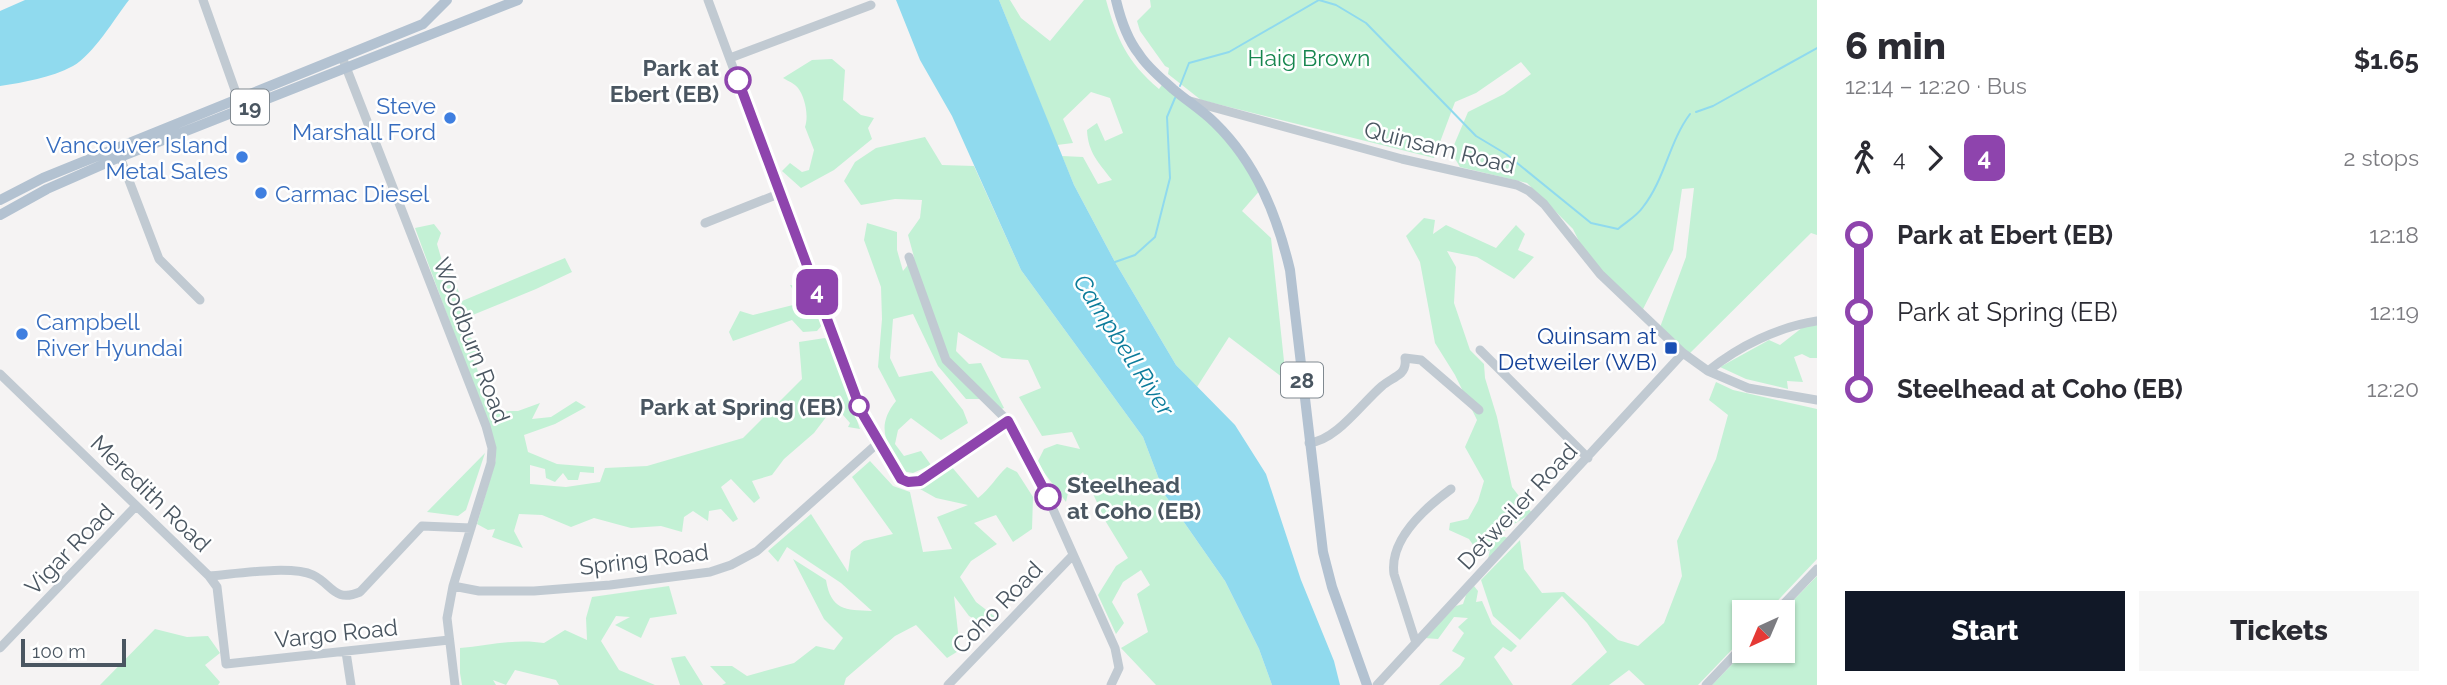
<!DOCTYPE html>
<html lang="en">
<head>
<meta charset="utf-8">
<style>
	body { margin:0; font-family:Raleway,sans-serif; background:#f7f7f7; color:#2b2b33; height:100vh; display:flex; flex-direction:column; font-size:26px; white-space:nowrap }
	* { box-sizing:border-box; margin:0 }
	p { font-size:23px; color:#7c7c81 }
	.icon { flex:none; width:38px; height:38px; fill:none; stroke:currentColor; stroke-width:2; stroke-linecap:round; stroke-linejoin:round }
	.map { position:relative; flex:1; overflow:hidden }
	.details { display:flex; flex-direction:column; background:#fff; width:630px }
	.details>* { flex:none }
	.badge { padding:0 14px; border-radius:10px; font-size:24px; line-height:46px }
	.needle { width:46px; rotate:224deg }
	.buttons { position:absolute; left:1732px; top:600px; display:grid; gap:14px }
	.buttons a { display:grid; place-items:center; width:63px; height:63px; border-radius:0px; background:#fff; box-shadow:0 2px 5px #0004; font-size:35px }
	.scale { position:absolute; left:21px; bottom:18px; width:105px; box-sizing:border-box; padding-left:7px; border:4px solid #4a5661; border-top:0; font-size:19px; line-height:24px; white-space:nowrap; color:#4a5661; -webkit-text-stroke:5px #fff; paint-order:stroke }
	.map>.badge { position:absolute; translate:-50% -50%; box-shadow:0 0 0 4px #fff }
	.legs { display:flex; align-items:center; gap:10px; height:77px; padding:0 28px; font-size:23px }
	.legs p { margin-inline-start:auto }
	.head { display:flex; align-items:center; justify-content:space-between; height:119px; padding:0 28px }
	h1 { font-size:38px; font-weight:800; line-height:52px }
	.action { display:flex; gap:14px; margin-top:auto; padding:14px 28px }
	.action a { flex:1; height:80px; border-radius:0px; background:#111827; color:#fff; font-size:28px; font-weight:800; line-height:80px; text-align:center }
	.action a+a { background:#f7f7f7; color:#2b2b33 }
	ul { padding:0 28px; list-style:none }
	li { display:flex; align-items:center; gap:24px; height:77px; font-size:26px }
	li i { display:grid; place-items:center; width:10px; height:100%; margin:0 9px; background:currentColor }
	li i::after { content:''; width:18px; height:18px; margin:-9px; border:5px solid; border-radius:50%; background:#fff }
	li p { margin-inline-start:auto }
	li:first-child i { background:linear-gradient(#0000 50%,currentColor 0) }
	li:last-child i { background:linear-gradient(currentColor 50%,#0000 0) }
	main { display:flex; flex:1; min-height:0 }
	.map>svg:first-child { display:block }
	.green { fill:#c3f1d5 }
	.water { fill:#90daee }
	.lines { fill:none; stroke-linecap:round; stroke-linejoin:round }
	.stream { stroke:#90daee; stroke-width:2 }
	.minor { stroke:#c1cad2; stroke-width:9 }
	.major { stroke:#b3c2d1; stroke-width:10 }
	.line-1-casing { stroke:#fff; stroke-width:16 }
	.line-1 { stroke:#8e44ad; stroke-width:10 }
	.stop-1-dot { fill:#fff; stroke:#8e44ad; stroke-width:3.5 }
	.shop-dot { fill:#3f7fe0; stroke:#fff; stroke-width:2.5 }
	.transit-dot { fill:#1a4fb4; stroke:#fff; stroke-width:2.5 }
	.labels { text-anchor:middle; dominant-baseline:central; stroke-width:5; stroke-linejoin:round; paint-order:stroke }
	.shield { fill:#fff; stroke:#808990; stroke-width:2 }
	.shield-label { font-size:21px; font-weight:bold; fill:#4a5661 }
	.park-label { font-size:23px; fill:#17864f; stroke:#fff }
	.stop-label { font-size:23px; font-weight:bold; fill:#4a5661; stroke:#fff; text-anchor:end }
	.shop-label { font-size:23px; fill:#366cbe; stroke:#fff; text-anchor:end }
	.street-label { font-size:23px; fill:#4a5661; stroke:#fff }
	.transit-label { font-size:23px; fill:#164399; stroke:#fff; text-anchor:end }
	.water-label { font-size:24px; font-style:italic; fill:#0c7c9b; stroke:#fff }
</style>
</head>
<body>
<main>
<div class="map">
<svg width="1817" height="685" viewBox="0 0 1817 685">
	<rect width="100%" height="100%" fill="#f5f3f3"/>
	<path class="green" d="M999,0h11l11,18 29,23 34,-41h22c11,39 21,62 53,89l5,-7 40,28 58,78 -20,23 29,27 15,142 -57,-43 -32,50 -21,-22 -61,-103 -41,-77 -12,-29 21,1 15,27 14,-4c-13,-17 -24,-27 -25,-50l10,-7 8,18 18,-8 -13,-35 -19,-6 -28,27 10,24 -16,2z
		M1150,0h667v235l-6,-2 -125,124 -27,-27 27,-73 8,-69 -12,1 -9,61 -32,63 -47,-41 -21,-43 -46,-46 -67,-16 -9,-15 17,-40 36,-18 27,-20 -10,-12 -45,31 -21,9 -21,56 -233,-58 -33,-26 1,-6 -4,-2 -25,-35 -3,-10 14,-14z
		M832,59l13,11 -2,30 18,15 13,3 -6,10 4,11 -38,31 -33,18 -19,-17 8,-8 12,9 7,-2 5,-20 -9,-23c4,-11 0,-30 -7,-39 -4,-5 -10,-7 -15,-10l29,-18z
		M925,137l17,28 32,1 47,104 122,167 22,58 60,86 34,68 13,36h-116l-35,-37 27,-16 -11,-38 13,-9 -9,-15 -18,12 -11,20 12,21 -8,11 -18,-39 18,-29 12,-8 -22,-36 -23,-50 -13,12 -4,18 -29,-39 7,-14 13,-5 23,5 -8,-17 -30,4 -23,-39 22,-9 -13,-28 -26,-2 -44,-26 -2,19 13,13 12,-1 23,45 -10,4 -13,-13h-15l-28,-33 -25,-52 -20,5 -3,39 9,19 33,-6 31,39 5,13 -27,17 -30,-22 -13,12 -3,14 9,12 17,-5 10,14 -18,8 -11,-2c-14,-26 -28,-43 -6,-70l-18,-34 4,-48 -1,-32 -17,-47 3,-17 30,9v18l6,21 11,-14 -6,-22 12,-17 2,-18 -27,-1 -34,6 -17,-24 11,-19 21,-14z
		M1424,218l11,2 -2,14 13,-9 50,23 20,-23 9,9 -7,16 16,7 -20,22 -37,-22 -30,-6 9,16 -2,36 16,47 14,14 1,14 12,39 15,70 20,26 -23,14 -10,8 9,3 -20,21 2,-9 -10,5 -11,-16 -20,-9 1,-7 18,-4 10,-18 6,-20 -19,-34 12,-27 -22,-45 -20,-32 -15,-81 -14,-26z
		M434,224l7,9 -4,11 5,17 12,18 8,22 103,-43 7,14 -36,17 -78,32 8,13 13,10 -1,10 -5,5 21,52h24l22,-8 -8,16 19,-2 25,-16 10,6 -31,17 -31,11 4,17 29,12 37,3v6l-14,-1 -2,8h-10l-5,-7 -8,9 -9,-4 -1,-9 -15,-4v19l36,3 34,-5 5,-14 42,-2 96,-28 59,-59 -3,-37 26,-4 5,5 30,86 -12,-2 2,-4 -7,-8v-7h-10l-19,25 -30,26 -12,16 -20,6 8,17 -6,5 -23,-24 -10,8 17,32 -5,3 -12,-13 -12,2 -1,10 -15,-10 -9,6 -2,15 -21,-6 -30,2 -37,-10 -23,9 -29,-12 -23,-1 -5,17 9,17 -31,-11 3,-8 -7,1 -11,-6 19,-65 -3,-20 -78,-211z
		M790,285l9,1 8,12h7l8,27 -5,6 -14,1 -11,-12 -59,21 -4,-9 11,-21 13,4 48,-12z
		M1817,325v33h-7l-8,-4 -8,3 9,25 -16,-1 1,8 -42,-10 -26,-12 49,-27 11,5 23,-18z
		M1716,382l17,8 84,19v150l-50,53h-22v24l-47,49h-53l-16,-15 -20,15h-38l36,-33 -20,-29 -25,-27 -42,44 -27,-24 -12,-36 39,-40 4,29 18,24 22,-1 54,48 20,6 26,-23 18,-47 -5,-35 39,-82 12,-44 -19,-15z
		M485,453l-19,57 -8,6 -31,-4z
		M870,461l23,25 17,6 13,60 29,-3 -15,-32 31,-12 -32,-7 -16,-9 31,-23 27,32c12,-9 18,-21 29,-31l10,5 16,25 -1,32 -19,13 -17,-27 -22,8 23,21 -26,17 -11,16 16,25 22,17 -9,8 -20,-11 -15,-20 6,54 -13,8 -31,-33 -21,11 -49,42 -2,7h-122l4,-2 -16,-17h22l15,10 47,-13 22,-17 18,4 9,-12 -19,-19 -31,-60 33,21c5,30 19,30 46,31l-31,-28 -54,-36 -9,15 -10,-11 43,-37 37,58 3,-21 13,-10 29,-7 -41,-57z
		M1817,576v109h-105l33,-34h38l-1,-39z
		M669,586l8,28 -27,4 -9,20 -26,-13 15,-8 -14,-1 -15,25 18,29 36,15h-96l-3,-5 -41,-10 -9,15 -13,-5 3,5h-34l-2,-12v-25c28,-2 56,-10 84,-5l21,-13 22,10 -1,-22 6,-21z
		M1474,586l4,5 -2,11 6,-1 10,23 25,22 -6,6 -8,-5 -9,10 19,28h-74l21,-19 5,-8 -13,-7 12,-18 -6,-6 10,-9 -14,-1 -16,22 -14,-1 32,-32 7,-2 3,-9z
		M155,629l32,8 21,-1 12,17 -15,12 15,17 -2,3h-118z
		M685,656l18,29h-23l-9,-27z"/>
	<path class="water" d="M25,0h104c-14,18 -36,55 -56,66 -23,12 -48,16 -73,20v-75z
		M896,0h103l75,185 41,77 61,103 59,60 31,49 35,106 33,81 6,24h-68l-13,-36 -34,-68 -60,-86 -22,-58 -122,-167 -69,-154 -32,-56z"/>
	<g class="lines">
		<path class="stream" d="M1180,86l9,-23 40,-11 90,-52 17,5 30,18 110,113 30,18 85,69 27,6c8,-7 19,-13 25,-22 22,-28 26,-65 47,-93
			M1696,112l17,-6 104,-58
			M1115,262l20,-7 20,-18 15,-59 -3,-61 8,-19"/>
		<path class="minor" d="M203,0l37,104
			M708,0l153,413 40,66 7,3 12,-1 88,-60
			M730,58l141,-53
			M344,62l142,364 6,22 -1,15 -38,123 -6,32 8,67
			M1190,101l212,58 115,26 12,6 15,13 56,70 83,79 25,18 40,17 69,12
			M120,157l39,102 41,41
			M705,223l76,-30
			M909,257l37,103 62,61 31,57 76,170 4,20 -8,17
			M1480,350l108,108
			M1708,371c31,-25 70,-44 109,-50
			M0,374l209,202 8,11 9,77 223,-24
			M1309,443c27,-2 53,-40 73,-57 6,-5 13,-8 19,-13 4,-4 5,-8 4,-15l16,2 58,50
			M209,576c26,-2 82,-11 104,-1 19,9 21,28 47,17l62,-66 49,2
			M453,586l26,5h55l76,-6 100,-13 21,-7 26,-14 122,-109
			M1776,612l41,-43
			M1416,643l-22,-69c-5,-35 31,-66 57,-85
			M0,648l136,-142
			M346,652l5,33
			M948,685l125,-130
			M1377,685l306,-332
			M1706,685l39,-41"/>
		<path class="major" d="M1116,0c4,17 12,40 23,54 8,13 23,25 34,35 14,12 29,21 42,34 41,40 62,92 75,147l33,282 9,35 35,98
			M0,200l43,-22 380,-154 24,-24
			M0,215l47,-26 73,-32 398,-157"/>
	</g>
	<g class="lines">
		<defs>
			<path id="line-1" d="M738,80l124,333 39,66 7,3 12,-1 88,-60 40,76"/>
		</defs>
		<use href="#line-1" class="line-1-casing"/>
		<use href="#line-1" class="line-1"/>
	</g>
	<g class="stop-1-dot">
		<circle cx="738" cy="80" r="12"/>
		<circle cx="859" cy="406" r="9"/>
		<circle cx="1048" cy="497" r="12"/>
	</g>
	<g class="shop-dot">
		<circle cx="450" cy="118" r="7"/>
		<circle cx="242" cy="157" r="7"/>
		<circle cx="261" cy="193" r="7"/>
		<circle cx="22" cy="334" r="7"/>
	</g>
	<rect class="transit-dot" x="1664" y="341" width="14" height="14" rx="3.5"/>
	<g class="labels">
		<g class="shield">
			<rect x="231" y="89.5" width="38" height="35" rx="5"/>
			<rect x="1281" y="362.5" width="42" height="35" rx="5"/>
		</g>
		<g class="shield-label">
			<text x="250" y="107">19</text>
			<text x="1302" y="380">28</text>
		</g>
		<g class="park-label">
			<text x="1309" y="57">Haig Brown</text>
		</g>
		<g class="stop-label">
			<text x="719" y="67">Park at<tspan x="719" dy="26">Ebert (EB)</tspan></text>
			<text x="843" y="406">Park at Spring (EB)</text>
			<text x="1067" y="484" text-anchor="start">Steelhead<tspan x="1067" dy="26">at Coho (EB)</tspan></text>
		</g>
		<g class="shop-label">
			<text x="436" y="105">Steve<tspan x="436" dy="26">Marshall Ford</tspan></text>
			<text x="228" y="144">Vancouver Island<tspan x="228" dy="26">Metal Sales</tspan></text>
			<text x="275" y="193" text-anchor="start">Carmac Diesel</text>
			<text x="36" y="321" text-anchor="start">Campbell<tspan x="36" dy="26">River Hyundai</tspan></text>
		</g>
		<g class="street-label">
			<text transform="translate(1440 147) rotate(14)">Quinsam Road</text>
			<text transform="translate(472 340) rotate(69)">Woodburn Road</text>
			<text transform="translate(151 493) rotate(44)">Meredith Road</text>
			<text transform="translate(1517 506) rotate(-47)">Detweiler Road</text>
			<text transform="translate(69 549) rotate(-46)">Vigar Road</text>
			<text transform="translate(644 559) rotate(-7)">Spring Road</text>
			<text transform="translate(997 607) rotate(-46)">Coho Road</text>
			<text transform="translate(336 633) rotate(-6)">Vargo Road</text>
		</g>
		<g class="transit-label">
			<text x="1657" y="335">Quinsam at<tspan x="1657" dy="26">Detweiler (WB)</tspan></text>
		</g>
		<g class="water-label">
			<text transform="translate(1124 345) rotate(57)">Campbell River</text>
		</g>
	</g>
</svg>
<div class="buttons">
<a><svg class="needle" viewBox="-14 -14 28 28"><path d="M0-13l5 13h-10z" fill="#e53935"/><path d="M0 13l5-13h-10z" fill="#7c7c81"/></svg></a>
</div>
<div class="scale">100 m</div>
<b class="badge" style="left:817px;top:292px;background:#8e44ad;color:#fff">4</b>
</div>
<section class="details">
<div class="head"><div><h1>6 min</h1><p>12:14 – 12:20 · Bus</p></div><b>$1.65</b></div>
<div class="legs"><svg class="icon" aria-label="walk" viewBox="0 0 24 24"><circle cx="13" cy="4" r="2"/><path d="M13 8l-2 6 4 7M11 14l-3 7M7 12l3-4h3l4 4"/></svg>4<svg class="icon" aria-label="forward" viewBox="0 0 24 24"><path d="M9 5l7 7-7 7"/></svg><b class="badge" style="background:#8e44ad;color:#fff">4</b><p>2 stops</p></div>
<ul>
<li><i style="color:#8e44ad"></i><b>Park at Ebert (EB)</b><p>12:18</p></li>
<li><i style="color:#8e44ad"></i><span>Park at Spring (EB)</span><p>12:19</p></li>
<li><i style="color:#8e44ad"></i><b>Steelhead at Coho (EB)</b><p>12:20</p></li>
</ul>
<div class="action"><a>Start</a><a>Tickets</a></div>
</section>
</main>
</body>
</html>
